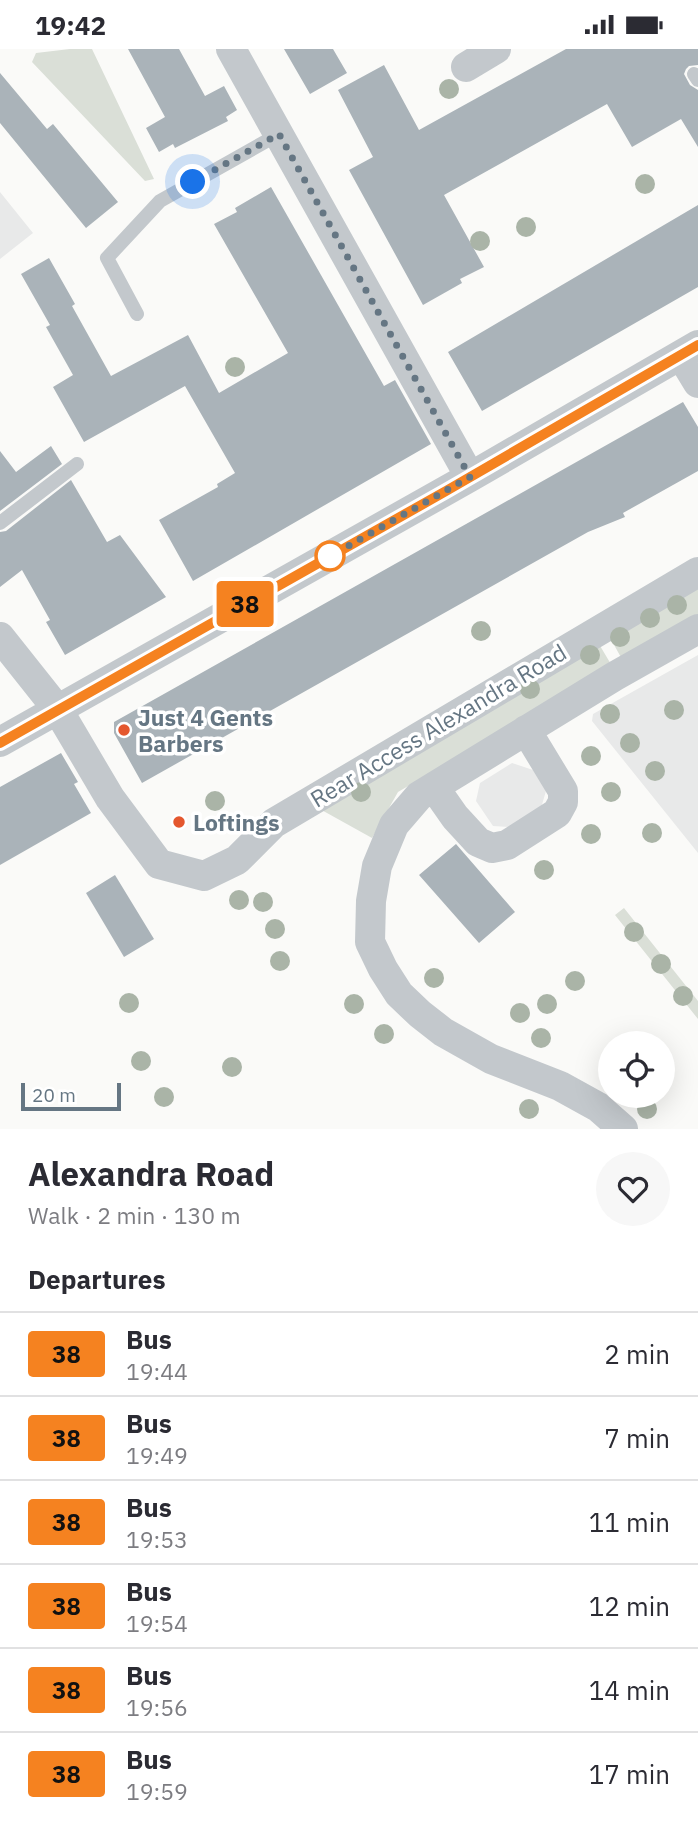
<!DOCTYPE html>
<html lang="en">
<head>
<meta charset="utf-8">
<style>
	body { margin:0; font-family:"IBM Plex Sans",sans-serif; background:#f7f7f7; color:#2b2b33; height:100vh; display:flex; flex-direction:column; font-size:26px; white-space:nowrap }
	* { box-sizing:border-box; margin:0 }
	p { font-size:23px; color:#7c7c81 }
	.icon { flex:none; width:38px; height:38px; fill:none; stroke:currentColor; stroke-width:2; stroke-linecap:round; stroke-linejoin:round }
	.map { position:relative; height:1080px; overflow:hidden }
	.sheet { display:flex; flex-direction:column; background:#fff; flex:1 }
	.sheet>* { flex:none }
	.badge { padding:0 14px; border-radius:5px; font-size:24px; line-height:46px }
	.fabs { position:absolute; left:598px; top:982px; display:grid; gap:14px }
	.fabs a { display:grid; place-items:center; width:77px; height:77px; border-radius:50%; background:#fff; box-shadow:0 7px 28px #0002; font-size:35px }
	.scale { position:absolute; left:21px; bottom:18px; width:100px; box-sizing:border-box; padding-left:7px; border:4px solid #657683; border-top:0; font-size:19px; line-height:24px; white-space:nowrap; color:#657683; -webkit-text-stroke:5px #fff; paint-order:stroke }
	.you { position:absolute; width:35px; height:35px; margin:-18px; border:5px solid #fff; border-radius:50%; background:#1a73e8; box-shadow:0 0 0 10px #1a73e833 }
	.map>.badge { position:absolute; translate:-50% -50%; box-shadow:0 0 0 4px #fff }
	h2 { padding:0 28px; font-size:26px; line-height:63px }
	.round { display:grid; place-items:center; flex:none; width:74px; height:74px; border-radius:37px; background:#f7f7f7 }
	.headline { display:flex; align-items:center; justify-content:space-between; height:119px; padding:0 28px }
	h1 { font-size:33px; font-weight:700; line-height:52px }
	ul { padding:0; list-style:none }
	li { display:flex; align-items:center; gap:21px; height:84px; padding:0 28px; border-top:2px solid #e1e1e2 }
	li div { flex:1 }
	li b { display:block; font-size:26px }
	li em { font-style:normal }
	li .badge { min-width:77px; font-weight:700; text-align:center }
	.status { display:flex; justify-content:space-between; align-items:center; height:49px; padding:0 35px; background:#fff; direction:ltr }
	.status svg { height:19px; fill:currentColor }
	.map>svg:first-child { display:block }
	.built { fill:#e8e9e9 }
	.green { fill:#dadfd7 }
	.building { fill:#aab3b9 }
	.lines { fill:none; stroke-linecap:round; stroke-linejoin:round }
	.lane { stroke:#c3c8cc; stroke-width:14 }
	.street { stroke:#c3c8cc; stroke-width:30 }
	.tree { fill:#aab4a7 }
	.line-casing { stroke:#fff; stroke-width:16 }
	.line { stroke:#f58220; stroke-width:10 }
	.walk { stroke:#657683; stroke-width:7; stroke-dasharray:0 12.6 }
	.stop-dot { fill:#fff; stroke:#f58220; stroke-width:3.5 }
	.poi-dot { fill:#e4572e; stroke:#fff; stroke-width:2.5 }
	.labels { text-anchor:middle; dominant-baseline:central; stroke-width:7; stroke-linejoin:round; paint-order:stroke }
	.poi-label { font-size:23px; font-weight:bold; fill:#657683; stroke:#fff; text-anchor:start }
	.street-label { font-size:23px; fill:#657683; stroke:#fff }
</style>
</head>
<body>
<div class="status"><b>19:42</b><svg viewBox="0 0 49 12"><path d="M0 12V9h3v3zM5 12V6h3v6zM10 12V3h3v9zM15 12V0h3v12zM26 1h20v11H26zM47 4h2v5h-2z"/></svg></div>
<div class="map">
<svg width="698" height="1080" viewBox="0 0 698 1080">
	<rect width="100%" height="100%" fill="#fafaf8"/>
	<path class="built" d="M0,143l33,41 -33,26z
		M698,606v198l-106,-132 1,-7z
		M512,714l21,7 13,21 -5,17 -32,19 -16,-1 -17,-25 4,-18z"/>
	<path class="green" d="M70,0h22l62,130 -9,2 -113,-119 4,-9z
		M698,533v36l-75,43 -15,-27z
		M596,590l16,27 -214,126 -26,46 -54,-30z
		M624,859l74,93v18l-83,-104z"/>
	<path class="building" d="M128,0h51l26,47 19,-10 13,24 -11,7 2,4 -53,27 -2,-4 -14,8 -13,-24 19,-11z
		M284,0h49l14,24 -37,21z
		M566,0h132v16l-9,1 -3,3 -2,5 6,11 8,5v57l-17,-28 -49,28 -25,-43 -163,91 40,72 -24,12 2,4 -39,22 -74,-135 24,-13 -35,-67 46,-25 35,65z
		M0,24l47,56 6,-5 65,78 -32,26 -86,-105z
		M271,138l113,199 11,-6 36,64 -238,137 -34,-61 59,-33 -1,-3 18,-11 -50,-87 -101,56 -31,-55 20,-12 -27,-48 4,-2 -29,-51 28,-16 26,46 -3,2 39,70 77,-41 31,58 69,-40 -74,-129 23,-12 -2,-4z
		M698,156v82l-216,124 -34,-59z
		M683,353l15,25v44l-75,42 2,4 -37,15 -446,251 -28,-50v-11z
		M51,397l11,18 -62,47v-60l16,21z
		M71,431l36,62 13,-7 46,62 -101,58 -19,-33 4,-2 -28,-50 -22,17v-55l6,-1z
		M61,704l17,29 -4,2 17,29 -91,52v-78z
		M456,795l59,68 -36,31 -60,-68z
		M115,826l39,64 -30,18 -38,-64z"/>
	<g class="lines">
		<path class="lane" d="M694,25l4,6
			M137,265l-30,-56 53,-57 119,-67
			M0,474l77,-59"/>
		<path class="street" d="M231,0l239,428
			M466,18l30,-18
			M681,306l17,28
			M0,588l58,73 52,88 49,66 45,12 33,-16 37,-37 424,-251
			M0,693l470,-265 228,-132
			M434,738l21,30 23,25 14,6 15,-3 50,-32 6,-11v-11l-37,-61
			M623,1080l-25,-22 -38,-21 -69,-27 -48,-27 -23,-18 -21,-20 -16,-25 -13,-27 1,-41 6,-35 17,-41 25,-29 196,-120 83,-47"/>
	</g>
	<g class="tree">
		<circle cx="449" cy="40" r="10"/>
		<circle cx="645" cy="135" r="10"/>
		<circle cx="526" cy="178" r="10"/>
		<circle cx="480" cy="192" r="10"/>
		<circle cx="235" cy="318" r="10"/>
		<circle cx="677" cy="556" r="10"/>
		<circle cx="650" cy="569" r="10"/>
		<circle cx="481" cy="582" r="10"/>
		<circle cx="620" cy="588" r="10"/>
		<circle cx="590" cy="606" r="10"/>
		<circle cx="530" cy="640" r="10"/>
		<circle cx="674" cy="661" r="10"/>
		<circle cx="610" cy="665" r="10"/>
		<circle cx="630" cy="694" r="10"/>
		<circle cx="591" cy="707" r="10"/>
		<circle cx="655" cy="722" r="10"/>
		<circle cx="361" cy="743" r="10"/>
		<circle cx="611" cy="743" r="10"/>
		<circle cx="215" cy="752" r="10"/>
		<circle cx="652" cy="784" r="10"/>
		<circle cx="591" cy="785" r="10"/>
		<circle cx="544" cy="821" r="10"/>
		<circle cx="239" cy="851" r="10"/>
		<circle cx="263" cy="853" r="10"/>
		<circle cx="275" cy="880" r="10"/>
		<circle cx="634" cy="883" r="10"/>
		<circle cx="280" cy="912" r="10"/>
		<circle cx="661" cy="915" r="10"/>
		<circle cx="434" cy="929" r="10"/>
		<circle cx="575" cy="932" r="10"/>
		<circle cx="683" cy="947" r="10"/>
		<circle cx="129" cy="954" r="10"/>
		<circle cx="354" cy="955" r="10"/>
		<circle cx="547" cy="955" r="10"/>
		<circle cx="520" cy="964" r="10"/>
		<circle cx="384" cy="985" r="10"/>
		<circle cx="541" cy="989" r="10"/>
		<circle cx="141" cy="1012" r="10"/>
		<circle cx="232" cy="1018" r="10"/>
		<circle cx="164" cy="1048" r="10"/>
		<circle cx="529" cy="1060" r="10"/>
		<circle cx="647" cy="1060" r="10"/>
	</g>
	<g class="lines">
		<defs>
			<path id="line" d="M0,694l446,-252 252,-146"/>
		</defs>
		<use href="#line" class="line-casing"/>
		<use href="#line" class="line"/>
		<path class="walk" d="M193,133l86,-48 191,343 -145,82 5,-3"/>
	</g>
	<circle class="stop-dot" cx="330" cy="507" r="14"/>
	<g class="poi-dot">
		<circle cx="124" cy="681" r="7"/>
		<circle cx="179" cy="773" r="7"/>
	</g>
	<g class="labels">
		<g class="poi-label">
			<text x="138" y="668">Just 4 Gents<tspan x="138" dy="26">Barbers</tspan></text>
			<text x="193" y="773">Loftings</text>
		</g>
		<g class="street-label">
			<text transform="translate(438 676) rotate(-31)">Rear Access Alexandra Road</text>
		</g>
	</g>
</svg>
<div class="fabs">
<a><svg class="icon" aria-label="locate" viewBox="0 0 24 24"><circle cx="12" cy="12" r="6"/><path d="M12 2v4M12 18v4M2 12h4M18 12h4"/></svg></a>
</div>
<div class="scale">20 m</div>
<div class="you" style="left:193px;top:133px"></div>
<b class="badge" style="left:245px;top:555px;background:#f58220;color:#111">38</b>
</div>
<section class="sheet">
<div class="headline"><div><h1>Alexandra Road</h1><p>Walk · 2 min · 130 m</p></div><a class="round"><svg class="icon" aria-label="heart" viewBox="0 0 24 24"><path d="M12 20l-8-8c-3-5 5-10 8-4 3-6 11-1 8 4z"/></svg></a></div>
<h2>Departures</h2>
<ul>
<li><span class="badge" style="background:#f58220;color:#111">38</span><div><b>Bus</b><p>19:44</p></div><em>2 min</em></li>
<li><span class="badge" style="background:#f58220;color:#111">38</span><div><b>Bus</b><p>19:49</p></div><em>7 min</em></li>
<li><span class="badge" style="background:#f58220;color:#111">38</span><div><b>Bus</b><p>19:53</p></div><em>11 min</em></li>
<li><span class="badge" style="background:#f58220;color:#111">38</span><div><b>Bus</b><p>19:54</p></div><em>12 min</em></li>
<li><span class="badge" style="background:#f58220;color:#111">38</span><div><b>Bus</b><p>19:56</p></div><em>14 min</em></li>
<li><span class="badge" style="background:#f58220;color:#111">38</span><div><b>Bus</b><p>19:59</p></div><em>17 min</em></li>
</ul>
</section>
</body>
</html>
